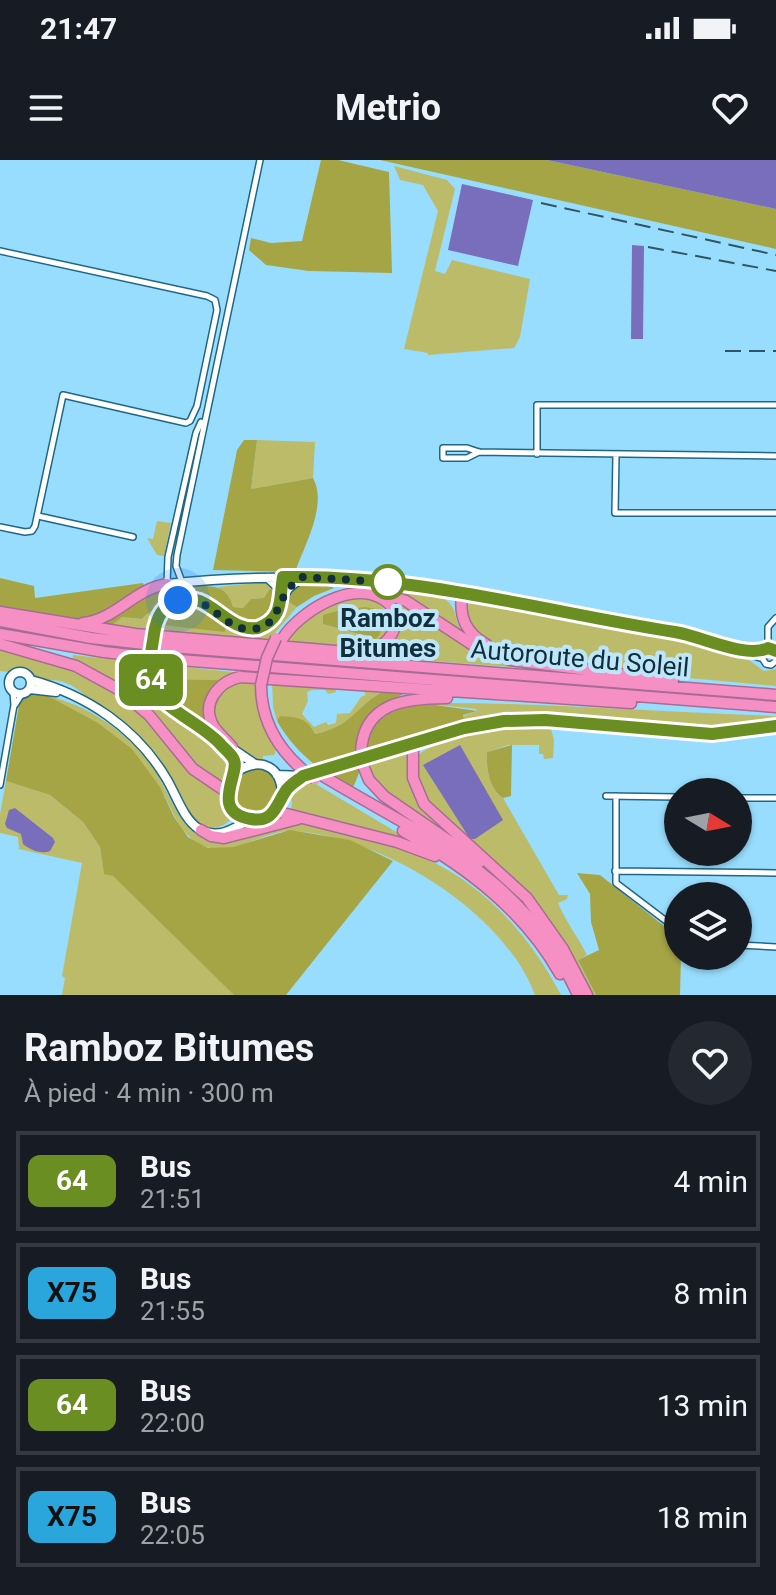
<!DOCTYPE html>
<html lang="fr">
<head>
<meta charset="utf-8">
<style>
	body { margin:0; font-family:Roboto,sans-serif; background:#242831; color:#f1f3f6; height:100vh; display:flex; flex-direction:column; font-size:30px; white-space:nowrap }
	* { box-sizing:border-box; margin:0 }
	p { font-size:26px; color:#9ea1a6 }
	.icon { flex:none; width:44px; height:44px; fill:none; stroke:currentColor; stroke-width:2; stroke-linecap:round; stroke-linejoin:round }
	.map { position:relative; height:835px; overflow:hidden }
	.drawer { display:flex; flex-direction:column; background:#171b24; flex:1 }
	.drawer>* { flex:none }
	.badge { padding:0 16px; border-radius:12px; font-size:28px; line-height:52px }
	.needle { width:52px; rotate:100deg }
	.buttons { position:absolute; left:664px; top:618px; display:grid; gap:16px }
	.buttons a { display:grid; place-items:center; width:88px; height:88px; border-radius:50%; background:#171b24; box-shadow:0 2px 6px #0004; font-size:40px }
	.you { position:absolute; width:40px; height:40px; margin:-20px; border:6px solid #fff; border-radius:50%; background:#1a73e8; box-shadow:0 0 0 12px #1a73e833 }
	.map>.badge { position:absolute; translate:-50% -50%; box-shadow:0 0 0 4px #fff }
	.round { display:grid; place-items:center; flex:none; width:84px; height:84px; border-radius:42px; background:#242831 }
	.overview { display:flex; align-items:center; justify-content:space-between; height:136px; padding:0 24px }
	h1 { font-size:38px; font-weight:700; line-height:60px }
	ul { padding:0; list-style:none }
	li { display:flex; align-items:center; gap:24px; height:100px; margin:0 16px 12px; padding:0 8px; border:4px solid #363941; border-radius:0px }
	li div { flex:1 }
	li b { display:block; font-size:30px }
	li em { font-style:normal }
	li .badge { min-width:88px; font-weight:700; text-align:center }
	.status { display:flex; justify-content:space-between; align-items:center; height:56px; padding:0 40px; background:#171b24; direction:ltr }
	.status svg { height:22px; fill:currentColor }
	header { display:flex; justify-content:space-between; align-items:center; height:104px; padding:0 24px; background:#171b24; font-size:36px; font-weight:700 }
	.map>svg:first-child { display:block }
	.green { fill:#bcbb6a; fill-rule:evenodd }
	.forest { fill:#a6a546 }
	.water { fill:#786ebc }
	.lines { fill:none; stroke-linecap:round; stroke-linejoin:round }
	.street-casing { stroke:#1f6884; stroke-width:8 }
	.secondary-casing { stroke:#1f6884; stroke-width:11 }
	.highway-casing { stroke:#a66d94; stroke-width:13 }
	.street { stroke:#fff; stroke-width:5 }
	.secondary { stroke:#fff; stroke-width:8 }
	.highway { stroke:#f68fc4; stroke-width:10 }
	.rail { stroke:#2f5565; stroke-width:2; stroke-dasharray:16 8; stroke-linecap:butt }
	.secondary-bridge-casing { stroke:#1f6884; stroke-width:11; stroke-linecap:butt }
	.highway-bridge-casing { stroke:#a66d94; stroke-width:13; stroke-linecap:butt }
	.secondary-bridge { stroke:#fff; stroke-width:8 }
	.highway-bridge { stroke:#f68fc4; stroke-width:10 }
	.line-casing { stroke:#fff; stroke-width:18 }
	.line { stroke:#6b8e23; stroke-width:12 }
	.walk { stroke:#112e3a; stroke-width:8; stroke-dasharray:0 14.4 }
	.stop-dot { fill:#fff; stroke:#6b8e23; stroke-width:4 }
	.labels { text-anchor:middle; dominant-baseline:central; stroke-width:8; stroke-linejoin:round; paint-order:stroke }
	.stop-label { font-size:26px; font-weight:bold; fill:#112e3a; stroke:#bee6fa }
	.street-label { font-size:26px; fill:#112e3a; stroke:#bee6fa }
</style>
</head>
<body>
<div class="status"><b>21:47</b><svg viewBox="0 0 49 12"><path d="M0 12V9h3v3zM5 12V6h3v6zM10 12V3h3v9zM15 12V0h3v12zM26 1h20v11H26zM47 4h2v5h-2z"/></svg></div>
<header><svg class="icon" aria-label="menu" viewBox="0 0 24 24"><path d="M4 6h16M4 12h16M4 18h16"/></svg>Metrio<svg class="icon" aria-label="heart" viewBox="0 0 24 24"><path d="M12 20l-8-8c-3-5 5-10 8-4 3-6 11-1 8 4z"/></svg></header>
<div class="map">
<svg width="776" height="835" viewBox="0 0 776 835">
	<rect width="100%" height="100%" fill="#98ddfd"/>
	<path class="green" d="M394,6l53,14 8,9 -20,82 10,3 7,-14 78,19 -10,58 -6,11 -86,7v-2l-24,-4 34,-138 -15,-26 -23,-5z
		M257,280l58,2 -2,36 -62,11z
		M157,361l14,2 -7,33 -7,-1 -10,-17 6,1z
		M265,422l11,8 -12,8 -13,1 -8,9 -10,-1 -7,-15 -9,-5z
		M396,427c19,3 46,2 57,21 3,6 3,13 6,18 6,9 10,11 12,22l91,23 -181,-14v-4l12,-10 6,-15 -10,-31v-9z
		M350,440c26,-2 39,3 38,32l-14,15 -90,-4c16,-24 38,-37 66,-43zM365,447l8,1 -2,30 -48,-14 21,-15z
		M473,440l218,39 51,16 22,16 12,-2v17l-120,-11 -135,-21 -43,-18 -10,-10 -3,-18z
		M287,441l10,6 -29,34 -158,-14 12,-10 20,2 11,-10h5l-6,14 73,8v-6c26,17 51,2 62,-24z
		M0,488c33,10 69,16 99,33 43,24 87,76 123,111l8,20v8c-11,11 -27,10 -37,-2 -13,-15 -20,-37 -31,-54 -18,-26 -43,-44 -68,-62 -10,-7 -18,-16 -31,-20 -8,-3 -15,-1 -24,-2 -23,-17 -16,-5 -39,-9z
		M73,495l72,8c1,66 79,58 86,105l-8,15c-37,-17 -49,-47 -76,-74 -19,-18 -53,-33 -75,-48z
		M156,504l77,8v4l-10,4 -62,-1 -2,10 -4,-9z
		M256,520l12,54 8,16 -2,5 -11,1v5c-14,-3 -43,-26 -49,-40 -2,-5 -1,-14 -1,-20l19,-19z
		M272,522l63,5 1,5 -8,2 -3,-4h-13l-5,2 1,9 -6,13 12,13 12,-5 2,3 8,-2 1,-9 13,-1 11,-16 5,-2 -3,-5 19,2c-29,17 -30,34 -67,42l-34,-18 -4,5 -4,-14z
		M48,536c43,10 83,39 107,75 14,21 22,51 44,65 26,16 71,-11 100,-12 18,-1 41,8 59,13 23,6 47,11 69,22 60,28 104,79 134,136h-26c-31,-84 -156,-160 -242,-164 -28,-2 -60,27 -89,15 -27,-13 -29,-33 -43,-56 -7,-11 -22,-20 -32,-28 -27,-22 -55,-43 -81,-66z
		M422,543c118,-1 236,9 354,13v7l-34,5 -30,1 -202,-14 -45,9 -2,-8 14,-5 -1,-2z
		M522,564l28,1 4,15 -1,18 -9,1 -1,-5h-4v-9h-31l-21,7c-1,16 2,37 16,46l56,97h9l-1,4 -9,4c8,19 20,34 29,52l-9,5 18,35h-6l-54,-89 -103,-97 -15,-29 -2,-23c22,-21 77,-31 106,-33z
		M403,592l5,4 2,22 34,51c-27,-17 -68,-32 -76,-67z
		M6,621l44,14 33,27 17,25 4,26 9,3 122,119h-173l3,-17 -3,-2 20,-113 -63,-14 -1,-12 -18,-4v-19z
		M311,621l15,9 92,55 -127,-35 1,-9 -4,-3v-6l5,-5z"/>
	<path class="forest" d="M321,0h17l51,12 3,101 -83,-2 -43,-6 -17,-15 2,-12 20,5 31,-2z
		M380,0h167l229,49v40z
		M244,280h13l-6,49 62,-11c15,27 -9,68 -18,94l-82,-2 24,-120z
		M0,418l34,8 1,12 108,-15 5,11c16,-4 62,-14 76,-3 4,3 7,10 9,16l10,1 8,-9 13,-1 6,-9 6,1c2,10 0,21 -8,28 -27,22 -47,-17 -72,-23 -19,-5 -41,12 -54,24l-20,-2 -12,10 -110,-21z
		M302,422h19l13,6 -20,8 -17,11 -10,-6 6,-15z
		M180,444l21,2 24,19v7l-62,-7 7,-16z
		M365,447l8,1 9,11 -2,15 -4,5 -53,-15v-9l21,-6z
		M161,519l62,1 -16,15 -2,28 -38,-23 -8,-11z
		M382,532h20v3c-26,10 -44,28 -45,57 -1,7 2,14 2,20 -1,5 -5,13 -7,18 -32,-20 -56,-36 -75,-69l3,-5c18,1 27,2 35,18 37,-8 38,-25 67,-42z
		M31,533l17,3 50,27 34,26 28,38 14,30 14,20 20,11 25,-1 57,-17 60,10 43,21 -107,134h-52l-121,-119 -9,-2 -4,-27 -17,-25 -33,-27 -44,-14 13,-76 4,-8z
		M422,543l55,8 -14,4 2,9 -98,30c-1,-34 25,-45 55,-51z
		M512,585l-1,51 -8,2c-14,-9 -17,-30 -16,-46z
		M232 631a23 23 0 1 1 46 0a23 23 0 1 1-46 0Z
		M577,713l23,2 69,55 9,10v16h3l-1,39h-84l-18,-35 21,-10 -8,-28 -1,-28z"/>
	<path class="water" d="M547,0h229v49z
		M462,24l71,16 -15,66 -70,-16z
		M632,85l12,1 -1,93h-12z
		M460,585l43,75 -28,19h-5l-47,-74z
		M15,648l38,30 2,4 -5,9c-9,4 -21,-2 -27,-7l-2,-10 -14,-6 -2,-4 4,-14z"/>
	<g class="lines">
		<defs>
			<path id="street" d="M0,91l207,45 8,4 2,10 -20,96 -7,15 -4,2 -123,-28 -28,131 -3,5 -7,1 -25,-5
				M479,292l-12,6h-24v-10h24l12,4 297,4
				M537,294v-49h239
				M616,295l-1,58h161
				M38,356l95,21
				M182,422l-6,-16 1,-11 83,-395
				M167,424l1,-27 28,-124 5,-11
				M463,435l224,39 73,24
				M768,488v-21l8,-9
				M776,491l-8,-3 -8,7 6,9 5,1 5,-4
				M15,545l7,-11
				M0,625l14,-80 -1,-13
				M606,636l72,1
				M616,636v87l62,47
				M738,638h38
				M615,711l161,2
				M738,785l38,2"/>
			<path id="secondary" d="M268,418l13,12
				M167,424c100,-11 197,-8 295,10
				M156,464c4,-10 9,-19 19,-23 35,-14 50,38 84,27 20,-7 19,-25 29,-39 4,-4 10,-8 14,-12
				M150,508l2,19 10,14 93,63
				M9 523a11 11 0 1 1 22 0a11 11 0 1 1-22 0Z
				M31,520c56,15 105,48 135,98 10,16 17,41 33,51 19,11 35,0 51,-10
				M30,529l26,3
				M220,583l14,17 1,13
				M277,615l26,1 161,-48 40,-7 41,-1 167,14 64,-8
				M282,634c-2,-59 -84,-17 -46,18 8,7 20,10 29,6 12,-5 13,-14 18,-24 4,-7 12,-13 19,-17"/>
			<path id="highway" d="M372,430l34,11 70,46 34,13 163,21
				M462,434c-3,24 4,39 25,51
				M0,452l135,22 224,19c32,-1 52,-39 22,-55 -32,-17 -81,14 -98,40
				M0,461l91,17 80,9 605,48
				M83,463c32,-3 51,-34 84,-39
				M0,474l104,18 63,7 609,48
				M0,484l76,22 42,23 31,26 44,54 34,23
				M261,525c0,36 16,63 43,86
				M413,583v35l11,26 103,94 36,51 24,46
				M232,587c-6,-7 -13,-13 -18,-20 -14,-23 4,-45 26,-50l391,26
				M361,594c1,-52 46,-56 86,-56
				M362,603l7,17 15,16 96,66
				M323,616c106,64 200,98 255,219
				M275,651l122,31 38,14
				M201,670l10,6 13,2 74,-19
				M403,671c64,37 120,78 157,143"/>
		</defs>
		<use href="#street" class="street-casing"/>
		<use href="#secondary" class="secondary-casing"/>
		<use href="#highway" class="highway-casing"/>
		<use href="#street" class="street"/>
		<use href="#secondary" class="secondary"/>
		<use href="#highway" class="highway"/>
		<path class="rail" d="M541,43l235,52
			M648,87l128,24
			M725,191h51"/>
		<defs>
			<path id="secondary-bridge" d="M150,508l6,-44"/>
			<path id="highway-bridge" d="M261,525l6,-27 9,-20
				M361,594l1,9
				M304,611l11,8"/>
		</defs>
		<use href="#secondary-bridge" class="secondary-bridge-casing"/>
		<use href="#highway-bridge" class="highway-bridge-casing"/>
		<use href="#secondary-bridge" class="secondary-bridge"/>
		<use href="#highway-bridge" class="highway-bridge"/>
	</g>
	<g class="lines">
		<defs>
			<path id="line" d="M776,491l-8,-3c-22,11 -67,-12 -93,-16 -129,-20 -256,-57 -387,-55h-5c-4,23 1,41 -25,51 -33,5 -49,-40 -82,-27 -14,5 -20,19 -22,33 -2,15 -7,34 -3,49 6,24 53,41 71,63 4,4 10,9 12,14 6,14 -25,52 17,59 22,4 25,-13 34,-27 4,-7 12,-11 18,-16l161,-48 40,-7 41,-1 167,14 64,-8"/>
		</defs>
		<use href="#line" class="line-casing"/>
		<use href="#line" class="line"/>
		<path class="walk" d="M178,440c32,-7 44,31 74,29 25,-1 24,-24 36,-39 3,-5 10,-9 14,-13l86,5"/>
	</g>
	<circle class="stop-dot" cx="388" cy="422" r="16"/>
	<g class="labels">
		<g class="stop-label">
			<text x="388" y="458">Ramboz<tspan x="388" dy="30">Bitumes</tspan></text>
		</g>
		<g class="street-label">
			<text transform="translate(580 498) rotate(5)">Autoroute du Soleil</text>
		</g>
	</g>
</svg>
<div class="buttons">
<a><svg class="needle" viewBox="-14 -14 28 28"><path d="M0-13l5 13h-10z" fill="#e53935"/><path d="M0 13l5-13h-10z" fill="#9ea1a6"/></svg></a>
<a><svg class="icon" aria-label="layers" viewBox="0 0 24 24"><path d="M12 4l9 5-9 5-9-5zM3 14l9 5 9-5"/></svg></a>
</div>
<div class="you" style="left:178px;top:440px"></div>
<b class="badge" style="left:151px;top:520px;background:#6b8e23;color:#fff">64</b>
</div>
<section class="drawer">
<div class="overview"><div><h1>Ramboz Bitumes</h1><p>À pied · 4 min · 300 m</p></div><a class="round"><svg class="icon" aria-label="heart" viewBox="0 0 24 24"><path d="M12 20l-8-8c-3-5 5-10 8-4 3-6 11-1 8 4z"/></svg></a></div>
<ul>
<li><span class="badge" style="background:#6b8e23;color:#fff">64</span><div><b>Bus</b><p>21:51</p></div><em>4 min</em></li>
<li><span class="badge" style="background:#2aa6dd;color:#111">X75</span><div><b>Bus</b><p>21:55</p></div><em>8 min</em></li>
<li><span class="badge" style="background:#6b8e23;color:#fff">64</span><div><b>Bus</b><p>22:00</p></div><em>13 min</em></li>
<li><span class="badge" style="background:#2aa6dd;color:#111">X75</span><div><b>Bus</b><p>22:05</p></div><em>18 min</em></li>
</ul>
</section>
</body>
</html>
